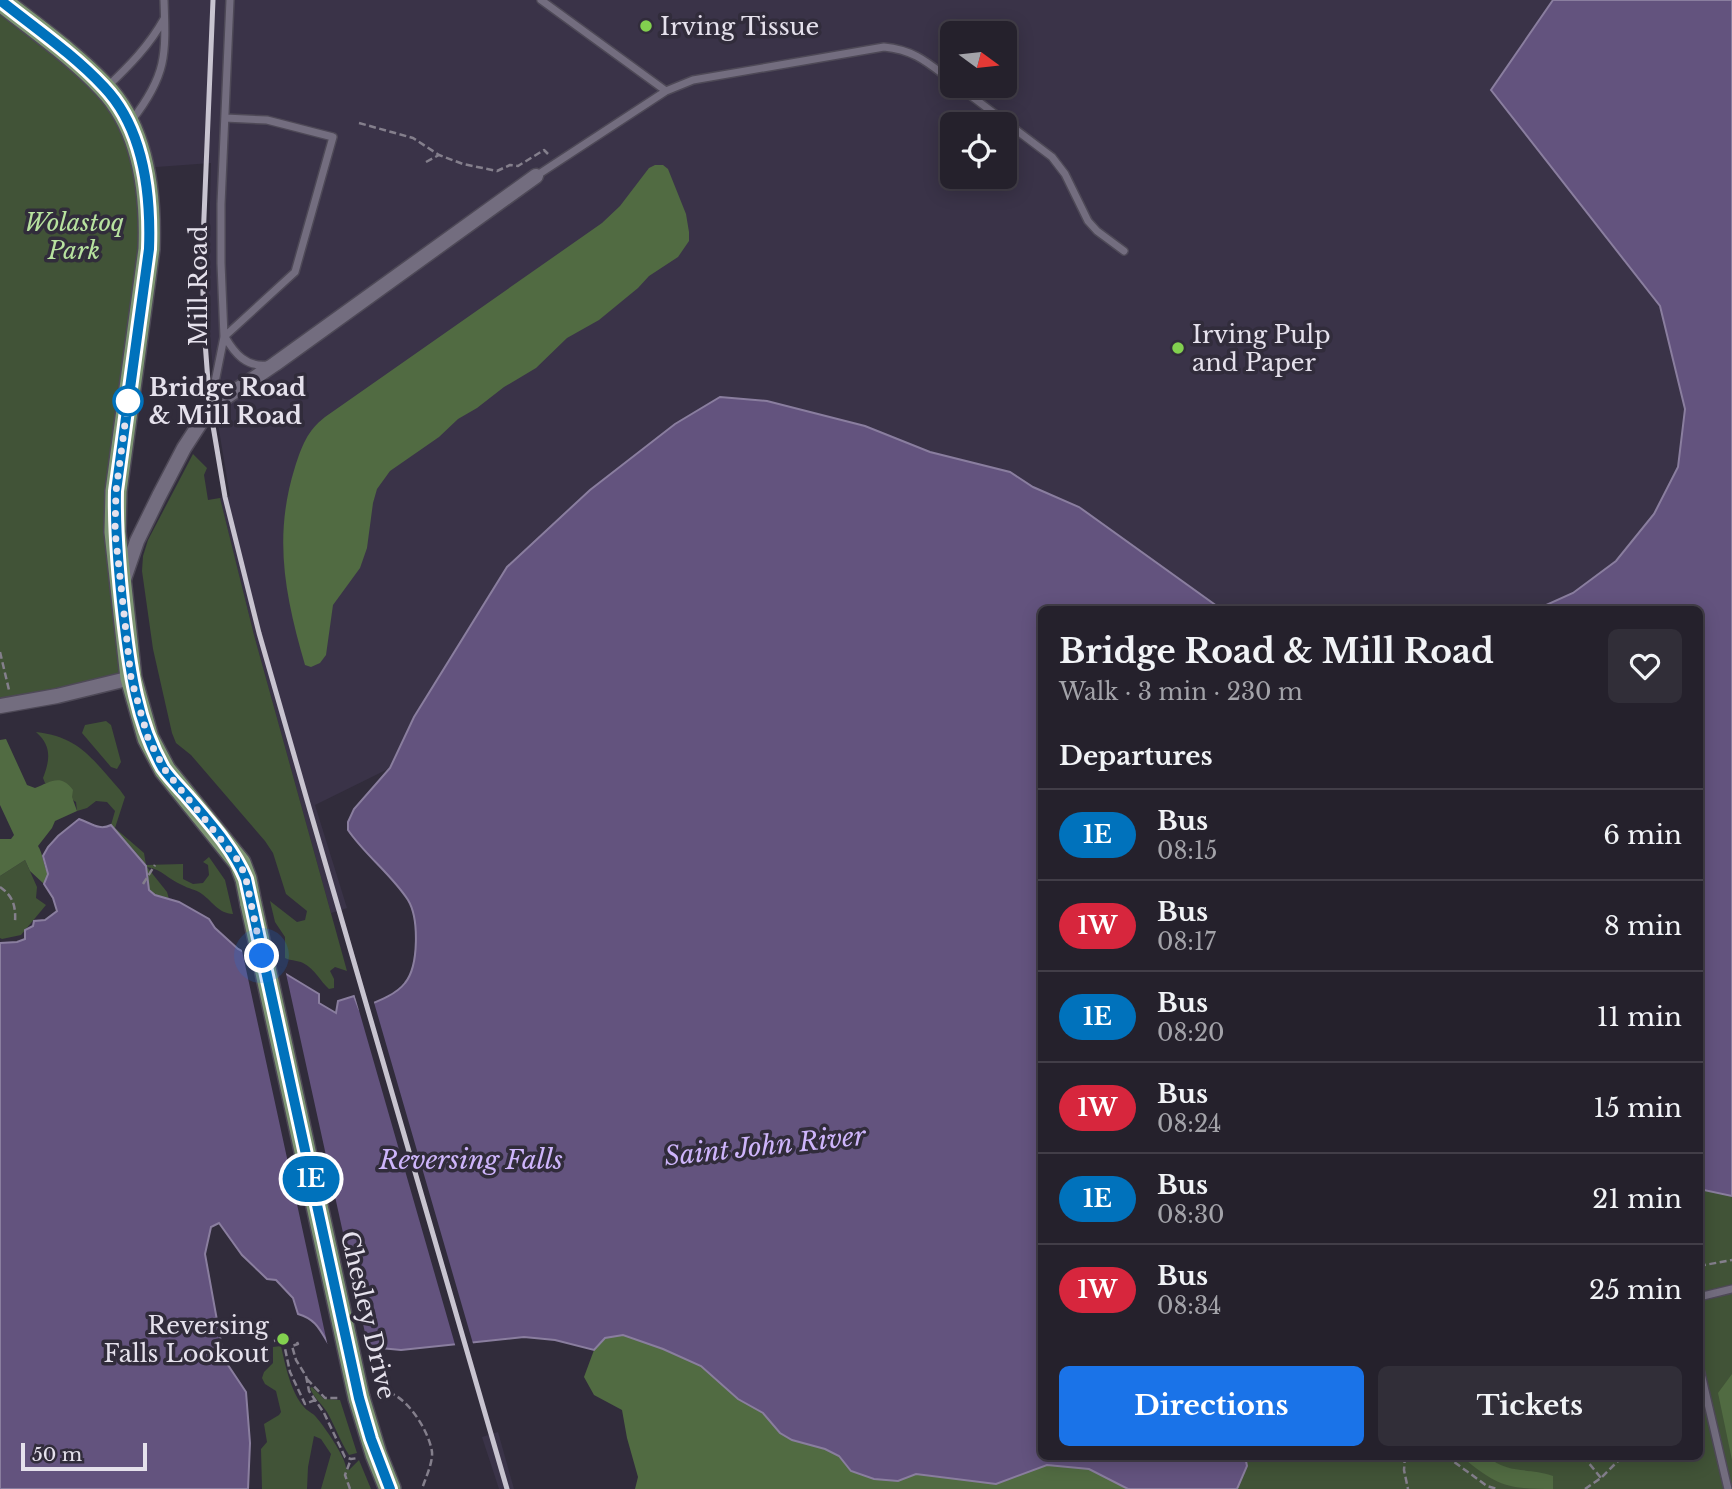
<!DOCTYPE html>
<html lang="en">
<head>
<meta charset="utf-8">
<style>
	body { margin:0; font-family:"Libre Baskerville",serif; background:#312e38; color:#f1f3f6; height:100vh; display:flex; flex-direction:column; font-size:26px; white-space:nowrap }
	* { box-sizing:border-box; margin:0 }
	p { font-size:23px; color:#a3a3a9 }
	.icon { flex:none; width:38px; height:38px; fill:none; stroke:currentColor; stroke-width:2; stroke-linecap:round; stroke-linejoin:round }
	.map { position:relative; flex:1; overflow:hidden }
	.drawer { position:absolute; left:1038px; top:606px; width:665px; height:854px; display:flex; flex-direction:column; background:#25212c; border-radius:10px; box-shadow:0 4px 18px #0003,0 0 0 2px #423e48 }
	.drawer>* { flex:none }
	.badge { padding:0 14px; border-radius:23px; font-size:24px; line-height:46px }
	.needle { width:46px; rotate:105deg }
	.buttons { position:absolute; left:940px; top:21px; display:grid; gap:14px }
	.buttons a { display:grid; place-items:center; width:77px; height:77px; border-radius:10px; background:#25212c; box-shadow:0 4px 18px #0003,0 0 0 2px #423e48; font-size:35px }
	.scale { position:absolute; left:21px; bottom:18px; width:126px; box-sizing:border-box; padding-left:7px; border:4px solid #e5e1ec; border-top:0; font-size:19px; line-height:24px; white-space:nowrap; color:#e5e1ec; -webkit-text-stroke:5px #312c3b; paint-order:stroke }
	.you { position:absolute; width:35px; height:35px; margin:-18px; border:5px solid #fff; border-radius:50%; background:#1a73e8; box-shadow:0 0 0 10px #1a73e833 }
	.map>.badge { position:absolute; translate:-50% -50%; box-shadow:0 0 0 4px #fff }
	h2 { padding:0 21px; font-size:26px; line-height:63px }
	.round { display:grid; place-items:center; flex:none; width:74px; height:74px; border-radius:10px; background:#312e38 }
	.overview { display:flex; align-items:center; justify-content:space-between; height:119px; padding:0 21px }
	h1 { font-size:33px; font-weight:700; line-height:52px }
	.primary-button { display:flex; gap:14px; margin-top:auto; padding:14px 21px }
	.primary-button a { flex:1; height:80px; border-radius:10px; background:#1a73e8; color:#fff; font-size:28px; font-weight:700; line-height:80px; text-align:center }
	.primary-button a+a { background:#312e38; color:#f1f3f6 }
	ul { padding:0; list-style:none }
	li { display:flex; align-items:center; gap:21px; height:91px; padding:0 21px; border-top:2px solid #423e48 }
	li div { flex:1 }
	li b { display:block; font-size:26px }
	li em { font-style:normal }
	li .badge { min-width:77px; font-weight:700; text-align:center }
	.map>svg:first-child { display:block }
	.built { fill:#3a3348; fill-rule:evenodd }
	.green { fill:#415337 }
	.forest { fill:#516b42 }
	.water { fill:#63537e; stroke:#8a7e9f; stroke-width:2 }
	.pier { fill:#312c3b }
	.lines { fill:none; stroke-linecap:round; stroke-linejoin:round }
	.lane-casing { stroke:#4e4957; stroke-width:10 }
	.street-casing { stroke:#4e4957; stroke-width:17 }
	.primary-casing { stroke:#4e4957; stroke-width:24 }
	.path { stroke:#847f8c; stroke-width:2.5; stroke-dasharray:7 3.5; stroke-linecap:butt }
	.lane { stroke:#736d7f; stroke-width:7 }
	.street { stroke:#736d7f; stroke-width:14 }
	.primary { stroke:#7d9573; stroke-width:21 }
	.rail { stroke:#c8c4d0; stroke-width:5 }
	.primary-bridge-casing { stroke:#4e4957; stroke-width:24; stroke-linecap:butt }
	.primary-bridge { stroke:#7d9573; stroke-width:21 }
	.line-casing { stroke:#fff; stroke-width:16 }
	.line { stroke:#0072bc; stroke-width:10 }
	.walk { stroke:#e5e1ec; stroke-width:7; stroke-dasharray:0 12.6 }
	.poi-dot { fill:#82d04f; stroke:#312c3b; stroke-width:2.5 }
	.stop-dot { fill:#fff; stroke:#0072bc; stroke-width:3.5 }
	.labels { text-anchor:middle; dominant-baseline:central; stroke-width:7; stroke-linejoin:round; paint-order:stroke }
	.poi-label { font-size:24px; fill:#e5e1ec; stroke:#312c3b; text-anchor:start }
	.park-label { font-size:24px; font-style:italic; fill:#b7e29f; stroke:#312c3b }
	.street-label { font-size:24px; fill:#e5e1ec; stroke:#312c3b }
	.stop-label { font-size:24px; font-weight:bold; fill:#e5e1ec; stroke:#312c3b; text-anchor:start }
	.water-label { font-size:26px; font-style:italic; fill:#ceb5fb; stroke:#312c3b }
</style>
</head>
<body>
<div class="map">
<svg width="1732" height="1489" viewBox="0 0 1732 1489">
	<rect width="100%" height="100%" fill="#312c3b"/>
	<path class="built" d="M0,0h1553l-61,91 168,216 25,102 -7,58 -24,47 -38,47 -43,32 -27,12 -3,4h-322l-142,-102 -46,-20 -23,-15 -80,-20 -65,-26 -98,-25 -47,-4 -45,27 -85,66 -83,77 -93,150 -24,51 -75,37 32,103 -16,5 -77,-278 -34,-137 10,-2 -12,-72 -8,-88 -2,-56 3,-117 -68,5zM952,33h52v53h-52zM952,124h52v53h-52z
		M498,1432l16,57h-15l-17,-52z"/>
	<path class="green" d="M0,0l106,88 42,104 -32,299 15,187 -131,28z
		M193,454l14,14 -3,7 4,25 12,-2 34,137 93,336 -12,-4 -5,4 4,8v9l-5,1c-9,-8 -14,-20 -26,-26 -6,-3 -12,-2 -18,-5v-21l-10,-15 -5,-21 27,21 8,-2 2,-9 -21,-17 -13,-41 -8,-12 -74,-86 -15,-12 -4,-10 -19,-84 -11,-78 1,-15 5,-16z
		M106,721l5,4 10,37 -4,7 -6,-2 -29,-34 3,-8z
		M36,732c44,5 56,27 84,58l5,7 -10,31 29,25 2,12 37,-1v15l10,5 10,-1 6,-8 -1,-10 -5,-3 6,-5 16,23 8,34c-15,-1 -19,-11 -31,-20 -7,-5 -13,-5 -20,-9 -13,-5 -20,-16 -35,-18l20,25 2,7 -10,-1 -10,-8c-2,-9 -1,-19 -7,-29 -7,-13 -23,-22 -31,-36l4,-14 -8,-9 -11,-1 -9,7 -10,3 -1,-9 -31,-19 -2,-5c7,-18 9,-32 -7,-46z
		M25,860l12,27 -1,11 10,7 -25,30 -19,4 -2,-1v-62z
		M1699,1189l33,7v293h-495l10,-23 -2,-10h454z
		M281,1346c4,18 10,47 23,61 3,4 9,6 12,10 8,9 31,42 30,52l3,1 10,-10 12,29h-50l10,-35 -10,-15 -7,-3 -6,31 -1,22h-45l-1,-40 6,-7 -3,-18 15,-9 2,-3 -5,-21 -11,-7 -3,-6 2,-6 9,-9v-16z
		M312,1387l12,12 16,1 17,53 -8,2c-9,-14 -14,-29 -22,-43 -6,-9 -13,-14 -17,-24z"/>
	<path class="forest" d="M655,165h8l5,4 18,45 3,18v9l-11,16 -29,19 -11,12 -39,32 -32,18 -31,30 -32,19 -27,21 -19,11 -19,18 -49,34 -13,18 -4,14 -6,45 -7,20 -27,37 -7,50 -6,8 -9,4 -6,-2c-20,-69 -32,-128 -10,-198 7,-21 12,-36 30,-50l277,-194 18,-17 29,-38z
		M6,739l21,46 8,3c15,-6 26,-15 38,2l-1,7 5,14 -22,10 -3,7 -14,18c5,8 5,18 10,28l-4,10 -14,-13 -5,-11 -25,16v-37h11l3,-4 -14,-30v-65z
		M622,1335l41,14 38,17 37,33 25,14 17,20 12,7 34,9 13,7 12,15 23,8 24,2 18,-7 80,10 50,-19 43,4 39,20h-493l3,-12 -11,-39 -5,-28 -28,-15 -10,-18 10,-27 11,-12z
		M1732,1374v86l-14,-67z
		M1461,1456h26c21,19 42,11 66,20v13c-47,0 -56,-3 -92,-33z"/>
	<path class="water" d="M1553,0h179v1196l-33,-7v-580h-156l3,-4 27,-12 43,-32 38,-47 24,-47 7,-58 -25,-103 -169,-216z
		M720,397l47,4 98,25 65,26 80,20 23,15 46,20 142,102h-180v847h204l2,10 -10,23h-109l-39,-20 -42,-4 -51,19 -80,-10 -18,7 -24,-2 -23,-8 -12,-15 -14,-7 -33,-9 -12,-7 -17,-20 -25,-14 -37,-33 -38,-17 -40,-14 -18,3 -11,12 -39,-10 -31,-3 -123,13 -73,-7c-9,-15 -13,-24 -30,-29l-5,-16 -17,-18 -9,-1 -25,-24 -23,-32 -8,4 -6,27 19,105 22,33 4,51 -2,46h-248v-546l17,-1 8,-3v-9l8,-4 1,-5 11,-1 12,-9 -4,-13 -9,-14 4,-10 -5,-18 5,-9 10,-11 21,-17c12,4 20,12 32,6l35,41 3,24 6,5 24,7 30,17 6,9 23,21 48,25 33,20v9l17,10 2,-12 16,-5 5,13c14,-6 36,-13 46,-26 14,-17 14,-65 3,-83 -17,-26 -43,-45 -60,-70v-8l6,-13 36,-41 24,-51 93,-150 83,-77 85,-66z"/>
	<path class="pier" d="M241,946l44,23 84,382 -41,-4z
		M354,993l4,2 2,10 13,-6 101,348 -18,1z"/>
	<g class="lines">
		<defs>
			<path id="lane" d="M541,0l125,91
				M958,86l94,71 13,17 23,47 9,10 27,20
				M107,87c22,-21 42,-41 57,-68
				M132,120c35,-45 34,-65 32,-120
				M536,176l130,-85 27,-11 191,-33c31,3 44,16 68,34
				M224,337l71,-65 38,-135 -66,-17 -42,-2
				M225,337c10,17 21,30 42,28
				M210,407l14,-70 -3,-74v-59l9,-204
				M1699,1297l33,-8
				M1699,1365l29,124"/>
			<path id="street" d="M124,579l13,-38 22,-45 25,-48 26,-40 65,-44 261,-188
				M0,706l57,-10 74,-18"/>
			<path id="primary" d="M0,0c35,28 73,54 104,87 40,42 47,107 45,162l-33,242 -1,41 16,146 17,60 17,32 75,93 6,16 5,25
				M359,1398l17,56 14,35"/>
		</defs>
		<use href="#lane" class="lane-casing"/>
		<use href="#street" class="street-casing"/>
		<use href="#primary" class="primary-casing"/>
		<path class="path" d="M359,123l54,15 26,17 24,9 34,7 13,-6 8,1 26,-16 4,4
			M426,162l13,-7
			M0,652l9,38
			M143,884l12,-19
			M0,887c13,9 16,19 15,35
			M1699,1266l33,-6
			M283,1339l7,33 15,32 10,-4
			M274,1341l16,-4
			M297,1342l1,2 -6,2 4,14 10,16 3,15 15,22 21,44 6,2 7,-1
			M307,1379l18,19h15
			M378,1391c25,-3 51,39 54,61 1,11 -7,27 -10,37
			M1405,1456l-1,14 4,19
			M1446,1456l41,30 10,3
			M1583,1456l18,22
			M350,1489l-5,-14 6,-16
			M1585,1489l16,-11 22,-22"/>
		<use href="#lane" class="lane"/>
		<use href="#street" class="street"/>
		<use href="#primary" class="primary"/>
		<path class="rail" d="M213,0l-10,241v74l7,93 15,89 34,136 50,174 198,682"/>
		<defs>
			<path id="primary-bridge" d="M251,904l108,494"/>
		</defs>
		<use href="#primary-bridge" class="primary-bridge-casing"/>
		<use href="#primary-bridge" class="primary-bridge"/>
	</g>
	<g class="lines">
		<defs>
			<path id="line" d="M0,0c35,28 73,54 104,87 40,42 47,107 45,162l-33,242c-1,43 3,85 8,128 6,51 13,103 39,149 7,10 16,19 24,28 22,26 46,52 59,83l113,519 12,41 19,50"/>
		</defs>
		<use href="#line" class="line-casing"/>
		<use href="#line" class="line"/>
		<path class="walk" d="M128,401l-12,90 -1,40 16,147 17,60 17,32 75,93 6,16 16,77"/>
	</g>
	<g class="poi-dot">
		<circle cx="646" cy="26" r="7"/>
		<circle cx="1178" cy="348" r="7"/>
		<circle cx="283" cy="1339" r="7"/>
	</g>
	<circle class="stop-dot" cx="128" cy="401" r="14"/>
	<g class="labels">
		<g class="poi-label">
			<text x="660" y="26">Irving Tissue</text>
			<text x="1192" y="334">Irving Pulp<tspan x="1192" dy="28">and Paper</tspan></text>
			<text x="269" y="1325" text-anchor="end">Reversing<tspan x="269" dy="28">Falls Lookout</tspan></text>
		</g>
		<g class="park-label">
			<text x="74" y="222">Wolastoq<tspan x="74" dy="28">Park</tspan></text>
		</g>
		<g class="street-label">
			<text transform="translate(198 286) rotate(-90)">Mill Road</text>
			<text transform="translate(368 1315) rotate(77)">Chesley Drive</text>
		</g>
		<g class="stop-label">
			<text x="149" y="387">Bridge Road<tspan x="149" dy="28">&amp; Mill Road</tspan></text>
		</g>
		<g class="water-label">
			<text transform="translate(765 1146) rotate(-6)">Saint John River</text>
			<text x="471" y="1160">Reversing Falls</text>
		</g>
	</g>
</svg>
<div class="buttons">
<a><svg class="needle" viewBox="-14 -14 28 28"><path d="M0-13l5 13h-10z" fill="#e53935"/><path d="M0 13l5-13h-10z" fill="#a3a3a9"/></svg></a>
<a><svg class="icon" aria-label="locate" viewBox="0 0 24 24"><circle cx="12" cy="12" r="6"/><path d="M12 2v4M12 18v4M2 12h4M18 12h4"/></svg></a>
</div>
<div class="scale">50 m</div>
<div class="you" style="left:262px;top:956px"></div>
<b class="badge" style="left:311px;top:1179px;background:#0072bc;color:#fff">1E</b>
<section class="drawer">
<div class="overview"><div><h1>Bridge Road &amp; Mill Road</h1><p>Walk · 3 min · 230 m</p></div><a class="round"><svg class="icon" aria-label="heart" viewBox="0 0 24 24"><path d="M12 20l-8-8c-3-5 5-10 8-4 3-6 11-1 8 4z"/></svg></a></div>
<h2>Departures</h2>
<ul>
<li><span class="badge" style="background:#0072bc;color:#fff">1E</span><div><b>Bus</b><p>08:15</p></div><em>6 min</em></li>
<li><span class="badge" style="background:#d7263d;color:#fff">1W</span><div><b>Bus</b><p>08:17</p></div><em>8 min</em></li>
<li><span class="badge" style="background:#0072bc;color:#fff">1E</span><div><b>Bus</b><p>08:20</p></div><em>11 min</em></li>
<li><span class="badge" style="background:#d7263d;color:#fff">1W</span><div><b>Bus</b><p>08:24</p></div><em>15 min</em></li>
<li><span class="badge" style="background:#0072bc;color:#fff">1E</span><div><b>Bus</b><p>08:30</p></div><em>21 min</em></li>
<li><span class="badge" style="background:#d7263d;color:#fff">1W</span><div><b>Bus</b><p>08:34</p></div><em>25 min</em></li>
</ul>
<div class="primary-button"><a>Directions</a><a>Tickets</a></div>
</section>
</div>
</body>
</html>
